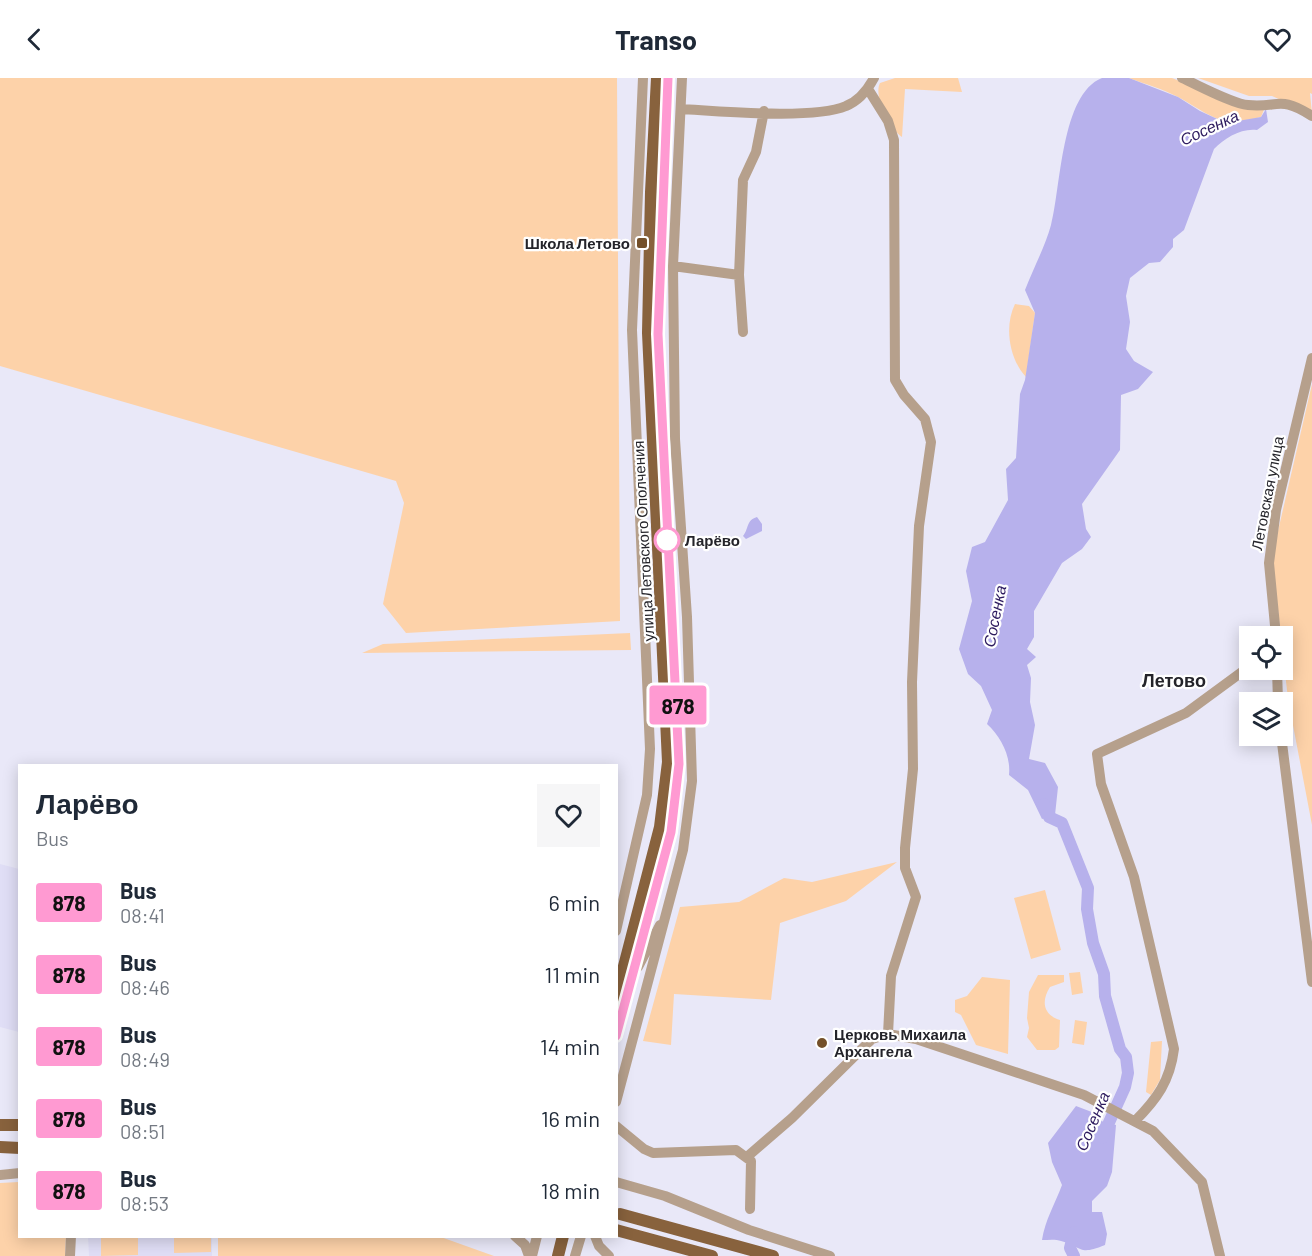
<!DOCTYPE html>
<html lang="en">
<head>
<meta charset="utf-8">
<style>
	body { margin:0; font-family:Barlow,sans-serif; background:#f6f6f7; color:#1f2937; height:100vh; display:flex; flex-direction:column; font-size:22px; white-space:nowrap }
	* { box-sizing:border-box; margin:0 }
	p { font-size:20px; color:#747a83 }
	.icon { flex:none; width:33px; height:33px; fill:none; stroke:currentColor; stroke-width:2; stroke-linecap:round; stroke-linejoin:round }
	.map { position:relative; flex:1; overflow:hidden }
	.sheet { position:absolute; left:18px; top:686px; width:600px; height:474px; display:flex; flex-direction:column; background:#fff; border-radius:0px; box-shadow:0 3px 15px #0003 }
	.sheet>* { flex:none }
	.badge { padding:0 12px; border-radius:4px; font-size:21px; line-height:39px }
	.buttons { position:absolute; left:1239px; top:548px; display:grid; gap:12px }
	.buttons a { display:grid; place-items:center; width:54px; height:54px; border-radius:0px; background:#fff; box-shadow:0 3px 15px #0003; font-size:30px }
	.map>.badge { position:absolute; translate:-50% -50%; box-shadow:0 0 0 3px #fff }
	.round { display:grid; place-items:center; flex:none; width:63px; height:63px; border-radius:0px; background:#f6f6f7 }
	.overview { display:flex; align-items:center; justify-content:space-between; height:102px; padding:0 18px }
	h1 { font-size:28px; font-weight:700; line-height:45px }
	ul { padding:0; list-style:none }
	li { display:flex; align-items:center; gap:18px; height:72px; padding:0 18px }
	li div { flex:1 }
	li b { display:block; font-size:22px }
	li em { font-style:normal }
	li .badge { min-width:66px; font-weight:700; text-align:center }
	header { display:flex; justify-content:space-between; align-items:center; height:78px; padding:0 18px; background:#fff; font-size:27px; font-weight:700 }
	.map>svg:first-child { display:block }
	.built { fill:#e0def6 }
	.green { fill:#fdd2a9 }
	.water { fill:#b7b1ec }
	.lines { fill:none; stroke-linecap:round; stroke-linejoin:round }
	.river { stroke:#b7b1ec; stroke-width:12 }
	.minor { stroke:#b6a08c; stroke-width:10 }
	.major { stroke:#88623d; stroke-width:12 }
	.line-casing { stroke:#fff; stroke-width:14 }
	.line { stroke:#ff9ad2; stroke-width:9 }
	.poi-dot { fill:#74502a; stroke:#fff; stroke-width:2 }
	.stop-dot { fill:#fff; stroke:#ff9ad2; stroke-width:3 }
	.labels { text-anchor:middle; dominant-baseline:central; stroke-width:4.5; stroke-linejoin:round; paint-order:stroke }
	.poi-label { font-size:15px; font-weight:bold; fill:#24242a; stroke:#fff; text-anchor:end }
	.street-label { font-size:15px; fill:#24242a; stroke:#fff }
	.stop-label { font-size:15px; font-weight:bold; fill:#24242a; stroke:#fff; text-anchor:start }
	.water-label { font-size:16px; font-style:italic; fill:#2d1b5f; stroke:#fff }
	.quarter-label { font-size:18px; font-weight:bold; fill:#24242a; stroke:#fff }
</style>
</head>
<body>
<header><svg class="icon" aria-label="back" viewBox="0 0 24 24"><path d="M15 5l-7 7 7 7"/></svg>Transo<svg class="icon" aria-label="heart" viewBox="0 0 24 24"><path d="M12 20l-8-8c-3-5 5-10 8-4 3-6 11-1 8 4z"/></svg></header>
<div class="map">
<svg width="1312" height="1178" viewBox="0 0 1312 1178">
	<rect width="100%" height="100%" fill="#e9e8f8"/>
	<path class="built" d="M0,786l19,5v163l-19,-5z
		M88,1158h124v20h-123z"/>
	<path class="green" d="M0,0h617l3,543 -214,12 -23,-29 21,-101 -8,-22 -396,-115z
		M895,0h63l4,14 -57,-3 -3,48c-12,-8 -29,-41 -22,-54z
		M1129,0h43l74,30 19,-1 -4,10c-43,11 -48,-1 -83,-20 -15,-8 -33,-13 -49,-19z
		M1198,0h114v16l-2,-1 2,21 -40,-18h-23z
		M1015,226l14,2 6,7 -9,64c-17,-18 -22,-51 -11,-73z
		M1312,306v441l-24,-126 -16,-142z
		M630,555l1,17 -269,3 21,-9z
		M897,784l-51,39 -66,22 -9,77 -97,-6 -3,51 -28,-4 37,-134 59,-5 45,-24 28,4z
		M1045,812l16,60 -30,9 -17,-61z
		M1080,894l3,21 -11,2 -3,-22z
		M1038,897h26v7l-14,5c-9,14 -7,28 10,33l-1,27 -4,3h-18l-10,-13 2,-9 -2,-10 2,-26z
		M982,899l28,3 -2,74 -32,-9 -15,-30 -6,-3v-12l12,-4z
		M1075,942l12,2 -3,23 -12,-2z
		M1162,963l-2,39 -9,15 -5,-3 5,-50z
		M19,1104l1,54h46l-1,20h-65v-73z
		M101,1158h37v19l-37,1z
		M174,1158h37v16l-37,1z
		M218,1158h220l56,20h-276z"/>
	<path class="water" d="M1102,0h27l49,19 22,14 26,12 35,-6 5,-8 2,13 -11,8c-16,-2 -32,8 -43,19l-30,81 -11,9v8l-13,15 -11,1 -19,15 -4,18 4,26 -4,27 8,12 19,11 -15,17 -17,6 -1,55 -38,54 4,25 5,8 -9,12 -20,14 -28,48v26l-7,12 9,8 -9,8 4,13 -1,24 5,23 -6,34 16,4 13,24 -3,28 -13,4 -14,-29 -19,-15c2,-19 -8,-38 -22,-51l5,-14 -11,-24 -13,-12 -9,-25 13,-48 -6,-30 6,-24 13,-5 23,-42 -2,-31 10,-11 4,-64 5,-14 10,-67 -10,-23c8,-21 20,-43 26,-65 10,-38 10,-131 51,-147z
		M757,439l5,7v7l-16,8 -3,-3c6,-7 3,-16 14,-19z
		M1076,1028l21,8v6l19,5 -4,47 -5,14 -15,15v11h10l5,22 -2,11c-27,11 -22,2 -44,-4 -5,-2 -13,-1 -19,-1 3,-20 13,-36 20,-55l-10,-23 -4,-19z"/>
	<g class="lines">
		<path class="river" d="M1044,726l5,13 13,6 26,65 -1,21 6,34 11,31 1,22 15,53 6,8 2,16 -3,14 -23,51
			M1074,1154l-4,16 4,8"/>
		<path class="minor" d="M1182,0c16,7 51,26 66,27 31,3 32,-10 64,11
			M868,11l20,32 6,19 1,240 9,15 21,24 6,23 -12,84 -7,156 1,87 -8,79v20l11,29 -25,79 -3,58
			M681,31c38,2 132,11 165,-3 13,-5 21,-15 28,-28
			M673,188l66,9
			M743,254l-4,-57 4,-95 13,-28 8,-41
			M1276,558l-7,-73 7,-53 36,-152
			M1277,591l1,33
			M1281,657l31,247
			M616,853l31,-136 3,-46 -18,-419 11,-252
			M638,889l22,-42
			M616,1024l67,-252 9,-69 -5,-164 -12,-178 -2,-173 9,-188
			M1135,1043c22,-22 35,-40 39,-72l-40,-172 -33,-93 -4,-30 89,-41 64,-47
			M616,1048l28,23 9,4 83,-3 15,11 -1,48
			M748,1078l44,-38 80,-79 16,-5 28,5 168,56 69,36 49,51 18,74
			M0,1097l20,-2
			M616,1104l49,14 84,34 81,26
			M515,1158l10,9 4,11
			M595,1158l4,10 10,10
			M70,1178l1,-20
			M532,1178l5,-20
			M575,1178l6,-20"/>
		<path class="major" d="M616,919l44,-170 8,-65 -20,-429 3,-141 6,-114
			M616,958l55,-204 8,-68 -21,-430 10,-256
			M0,1047h20
			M0,1069l20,1
			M620,1136l153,42
			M616,1152l96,26
			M558,1178l5,-20"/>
	</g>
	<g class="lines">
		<defs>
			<path id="line" d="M616,958l55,-204 8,-68 -21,-430 10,-256"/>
		</defs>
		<use href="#line" class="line-casing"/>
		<use href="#line" class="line"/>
	</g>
	<g class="poi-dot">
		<rect x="636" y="159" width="12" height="12" rx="3"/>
		<circle cx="822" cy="965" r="6"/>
	</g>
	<circle class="stop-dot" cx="667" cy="462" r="12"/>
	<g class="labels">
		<g class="poi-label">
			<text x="630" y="165">Школа Летово</text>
			<text x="834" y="956" text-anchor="start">Церковь Михаила<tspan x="834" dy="17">Архангела</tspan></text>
		</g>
		<g class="street-label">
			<text transform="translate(1267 415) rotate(-79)">Летовская улица</text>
			<text transform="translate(643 463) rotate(-93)">улица Летовского Ополчения</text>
		</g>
		<g class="stop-label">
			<text x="685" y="462">Ларёво</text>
		</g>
		<g class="water-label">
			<text transform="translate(1209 49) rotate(-25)">Сосенка</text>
			<text transform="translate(994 538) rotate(-79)">Сосенка</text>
			<text transform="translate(1092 1043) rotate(-67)">Сосенка</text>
		</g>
		<g class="quarter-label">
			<text x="1174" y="602">Летово</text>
		</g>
	</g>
</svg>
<div class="buttons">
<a><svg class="icon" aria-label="locate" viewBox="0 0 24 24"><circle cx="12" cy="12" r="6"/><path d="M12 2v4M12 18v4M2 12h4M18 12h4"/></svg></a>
<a><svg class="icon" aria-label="layers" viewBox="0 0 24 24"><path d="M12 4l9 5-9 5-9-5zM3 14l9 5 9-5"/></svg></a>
</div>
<b class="badge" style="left:678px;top:627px;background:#ff9ad2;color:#111">878</b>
<section class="sheet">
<div class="overview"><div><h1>Ларёво</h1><p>Bus</p></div><a class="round"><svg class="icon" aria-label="heart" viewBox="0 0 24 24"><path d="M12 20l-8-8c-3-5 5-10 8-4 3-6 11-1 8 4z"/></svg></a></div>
<ul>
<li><span class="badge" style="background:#ff9ad2;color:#111">878</span><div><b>Bus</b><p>08:41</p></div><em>6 min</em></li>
<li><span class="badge" style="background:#ff9ad2;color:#111">878</span><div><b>Bus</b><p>08:46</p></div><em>11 min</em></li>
<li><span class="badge" style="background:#ff9ad2;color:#111">878</span><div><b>Bus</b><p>08:49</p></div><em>14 min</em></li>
<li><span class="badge" style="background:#ff9ad2;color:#111">878</span><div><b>Bus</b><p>08:51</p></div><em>16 min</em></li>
<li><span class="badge" style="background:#ff9ad2;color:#111">878</span><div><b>Bus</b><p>08:53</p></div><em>18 min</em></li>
</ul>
</section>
</div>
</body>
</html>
